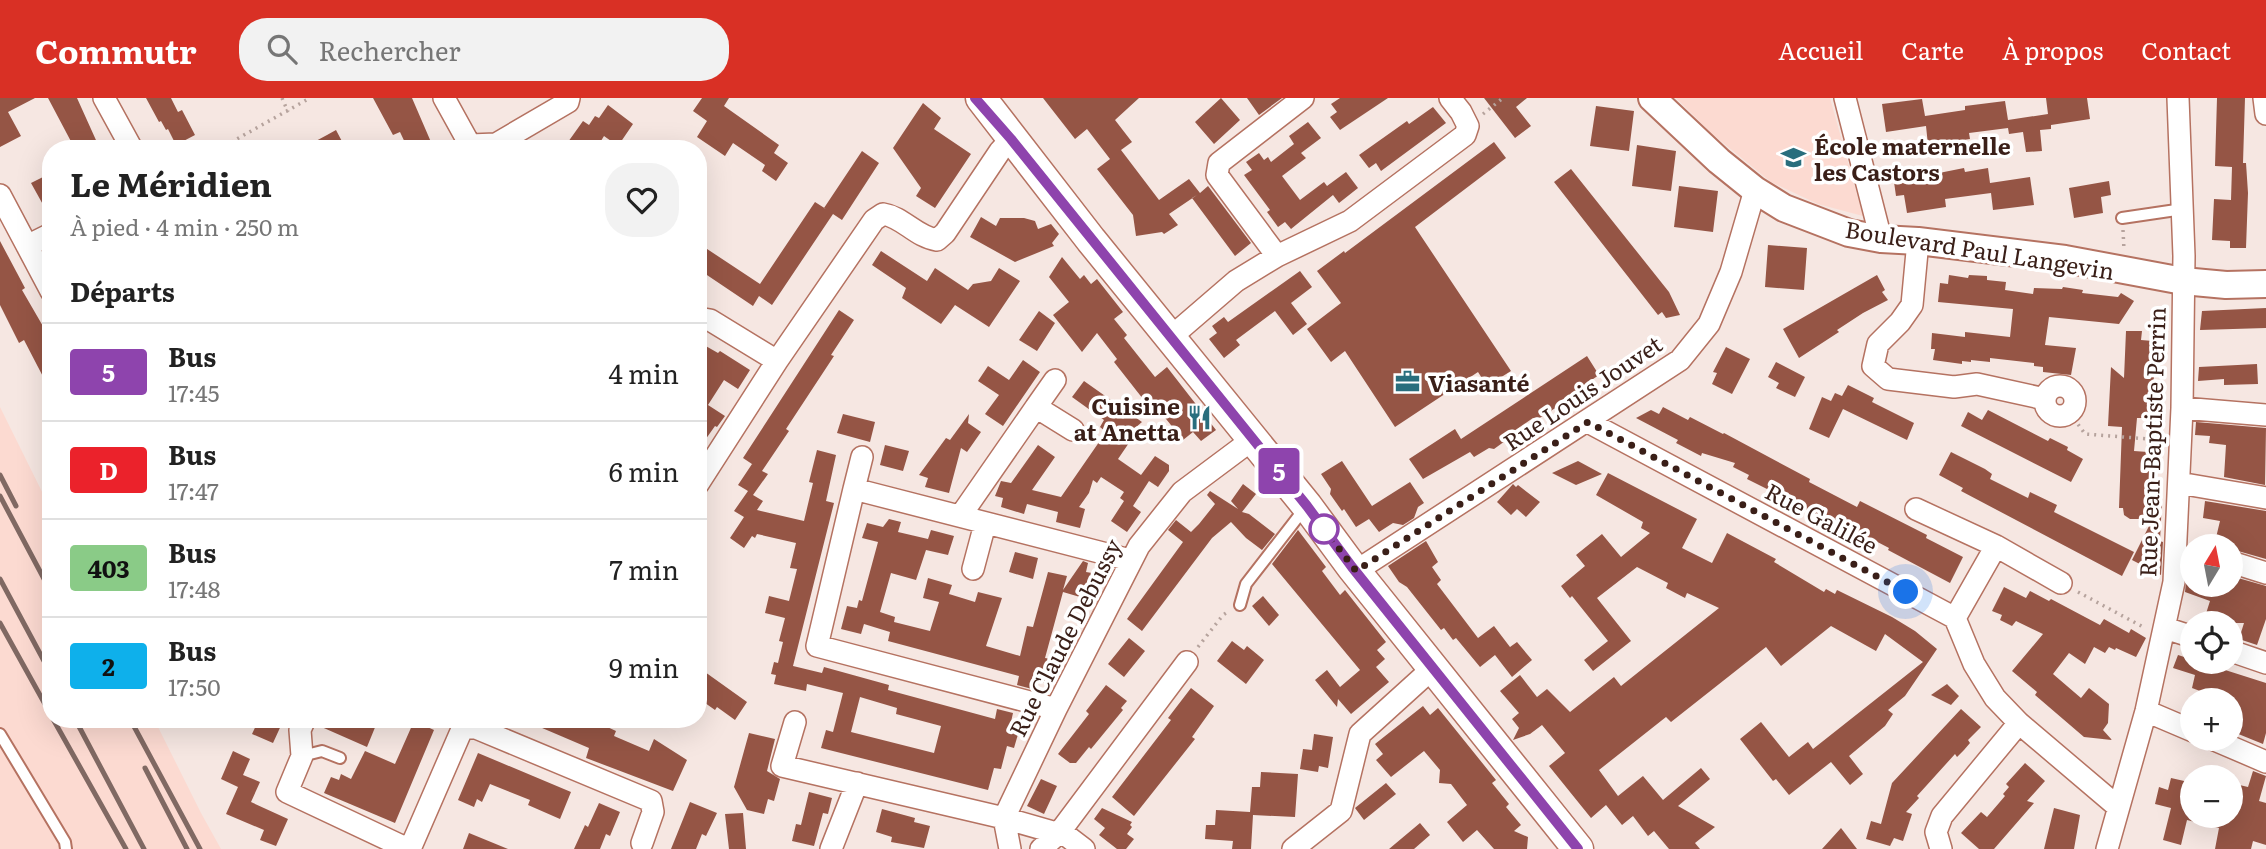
<!DOCTYPE html>
<html lang="fr">
<head>
<meta charset="utf-8">
<style>
	body { margin:0; font-family:Literata,serif; background:#f2f2f2; color:#222; height:100vh; display:flex; flex-direction:column; font-size:26px; white-space:nowrap }
	* { box-sizing:border-box; margin:0 }
	p { font-size:23px; color:#767676 }
	.icon { flex:none; width:38px; height:38px; fill:none; stroke:currentColor; stroke-width:2; stroke-linecap:round; stroke-linejoin:round }
	.map { position:relative; flex:1; overflow:hidden }
	.details { position:absolute; left:42px; top:42px; width:665px; height:588px; display:flex; flex-direction:column; background:#fff; border-radius:28px; box-shadow:0 7px 28px #0002 }
	.details>* { flex:none }
	.badge { padding:0 14px; border-radius:5px; font-size:24px; line-height:46px }
	.needle { width:46px; rotate:10deg }
	.controls { position:absolute; left:2180px; top:436px; display:grid; gap:14px }
	.controls a { display:grid; place-items:center; width:63px; height:63px; border-radius:50%; background:#fff; box-shadow:0 7px 28px #0002; font-size:35px }
	.you { position:absolute; width:35px; height:35px; margin:-18px; border:5px solid #fff; border-radius:50%; background:#1a73e8; box-shadow:0 0 0 10px #1a73e833 }
	.map>.badge { position:absolute; translate:-50% -50%; box-shadow:0 0 0 4px #fff }
	h2 { padding:0 28px; font-size:26px; line-height:63px }
	.round { display:grid; place-items:center; flex:none; width:74px; height:74px; border-radius:28px; background:#f2f2f2 }
	.overview { display:flex; align-items:center; justify-content:space-between; height:119px; padding:0 28px }
	h1 { font-size:33px; font-weight:700; line-height:52px }
	ul { padding:0; list-style:none }
	li { display:flex; align-items:center; gap:21px; height:98px; padding:0 28px; border-top:2px solid #e0e0e0 }
	li div { flex:1 }
	li b { display:block; font-size:26px }
	li em { font-style:normal }
	li .badge { min-width:77px; font-weight:700; text-align:center }
	header { display:flex; align-items:center; gap:42px; box-sizing:border-box; height:98px; padding:0 35px; background:#d93025; color:#fff }
	header strong { font-size:33px }
	nav { display:flex; gap:38px; margin-inline-start:auto; font-size:24px }
	.search { width:490px; height:63px; background:#f2f2f2; display:flex; align-items:center; gap:18px; box-sizing:border-box; padding:0 24px; border-radius:28px; color:#767676; font-size:26px }
	.map>svg:first-child { display:block }
	.built { fill:#fcdad1 }
	.building { fill:#955545; fill-rule:evenodd }
	.lines { fill:none; stroke-linecap:round; stroke-linejoin:round }
	.service-casing { stroke:#b57261; stroke-width:14 }
	.minor-casing { stroke:#b57261; stroke-width:24 }
	.tertiary-casing { stroke:#b57261; stroke-width:30 }
	.secondary-casing { stroke:#b57261; stroke-width:33 }
	.path { stroke:#b6a39d; stroke-width:3.5; stroke-dasharray:2 5; stroke-linecap:butt }
	.service { stroke:#fff; stroke-width:10 }
	.minor { stroke:#fff; stroke-width:21 }
	.tertiary { stroke:#fff; stroke-width:26 }
	.secondary { stroke:#fff; stroke-width:30 }
	.rail { stroke:#806963; stroke-width:5 }
	.line-casing { stroke:#fff; stroke-width:16 }
	.line { stroke:#8e44ad; stroke-width:10 }
	.walk { stroke:#3a1f18; stroke-width:7; stroke-dasharray:0 12.6 }
	.stop-dot { fill:#fff; stroke:#8e44ad; stroke-width:3.5 }
	.labels { text-anchor:middle; dominant-baseline:central; stroke-width:7; stroke-linejoin:round; paint-order:stroke }
	.poi-label { font-size:23px; font-weight:bold; fill:#3a1f18; stroke:#fff; text-anchor:start }
	.street-label { font-size:23px; fill:#3a1f18; stroke:#fff }
</style>
</head>
<body>
<header>
<strong>Commutr</strong>
<div class="search"><svg class="icon" aria-label="search" viewBox="0 0 24 24"><circle cx="10" cy="10" r="6"/><path d="M15 15l6 6"/></svg>Rechercher</div>
<nav><a>Accueil</a><a>Carte</a><a>À propos</a><a>Contact</a></nav>
</header>
<div class="map">
<svg width="2266" height="751" viewBox="0 0 2266 751">
	<rect width="100%" height="100%" fill="#f6e7e2"/>
	<path class="built" d="M1676,0h154l33,118 -45,-12 -47,-22 -60,-49z
		M0,309l51,103v209h103l47,94 20,36h-221z"/>
	<path class="building" d="M0,0h35l-27,14 13,24 -21,11z
		M48,0h29l23,51h-25z
		M146,0h25l7,14 4,-2 13,25 -19,10 -8,-16 -2,1 -5,-9 -2,1z
		M373,0h39l22,51h-26l-8,-17 -7,3z
		M702,0h27l-5,8 55,39 -5,8 14,10 -12,18 -14,-10 3,-6 -32,-22 -8,13 -28,-19 10,-16 -14,-10z
		M1043,0h96l-24,22 17,22 -11,8 38,50 30,-21 11,14 8,-7 43,57 -16,13 -43,-58 5,-3 -28,19 9,11 -14,9 -2,-2 -26,4 -3,-21 -36,-46 13,-10 -23,-30 -12,10z
		M1221,0l19,22 -26,24 -19,-22z
		M1247,0h35l-23,17z
		M1340,0h48l-48,32 -10,-13 7,-5 -6,-8z
		M1484,0h43l-11,9 15,19 -16,12z
		M2046,0h41l3,21 -39,6v4l-11,1 2,21 -16,1 -3,-20 -14,2 -1,-6 -39,5 1,6 -42,6 -2,-19 -40,6 -4,-28 40,-5 3,17 40,-6v-4l40,-5 3,19 40,-6z
		M2217,0h28l-2,65h3l2,30 -2,55h-16v-7l-18,-1 2,-41 17,1 1,-33 -17,-1z
		M923,5l18,15 -7,11 37,25 -36,54 -19,-12 5,-8 -28,-40z
		M608,7l25,19 -15,22 -14,-10 -8,13h-33l20,-28 6,4 6,-9 4,2z
		M1596,8l38,5 -5,40 -39,-5z
		M1433,9l13,16 -65,48 -5,-8 -7,5 -10,-13 48,-34 2,3z
		M1308,24l13,16 -20,15 5,5 -24,18 18,24 24,-18 3,4 19,-14 12,16 -19,15 -6,-8 -42,34 -6,-7 -7,5 -11,-15 3,-2 -26,-35 8,-5 -6,-8 13,-9 5,7 4,-3 3,5 23,-18 -5,-8z
		M336,32l10,19h-45l26,-14z
		M1494,44l12,16 -91,69 96,144 -24,15 -9,-14 -83,55 -50,-76 -14,11 -24,-33 34,-26 -24,-32 27,-20 1,2z
		M1637,47l39,6 -5,40 -39,-5z
		M862,53l17,12 -37,57 -9,-6 -61,91 -13,-9 -6,10 -55,-37v-26l62,41 55,-82 11,7 -2,-1z
		M1964,70l1,4 23,-4 2,15 40,-6 4,28 -41,5 -2,-17 -46,6 1,8 -39,6 -3,-18 -8,1 -2,-14z
		M1571,71l98,123 11,23 -14,3 -4,-6 -4,3 -104,-133z
		M51,75v46l-20,-36z
		M2109,83l2,14 -10,2 2,16 -29,5 -5,-30z
		M1679,88l39,5 -5,41 -39,-5z
		M981,119l15,9 4,-8h24l11,3 3,8 13,-5 8,10 -7,9 2,3 -39,16 -45,-25z
		M0,143l25,47 -3,2 29,50v52l-27,-52 -5,3 -19,-38z
		M1768,147l39,3 -3,42 -39,-3z
		M881,153l46,30 8,-13 33,22 5,-6 18,-3 8,-13 21,13 -31,46 -34,-22 -14,19 -39,-26 4,-10 -34,-23z
		M1062,159l18,22 4,-4 7,9 6,-5 26,33 -9,7 13,16 -3,3 31,39 12,-10 49,63 -15,11 -8,-9 -10,8 -25,-31 -4,4 -40,-51 3,-3 -20,-26 -15,19 -29,-37 16,-13 -20,-25z
		M1300,173l12,16 -21,16 16,21 -14,11 -18,-24 -39,29 4,5 -16,13 -15,-19 8,-6 -5,-7 12,-9 4,5z
		M1877,177l8,15 -3,2 6,8 -25,13 -26,17 2,2 -40,26 -16,-29z
		M1949,177l19,3 1,-3 18,1v4l19,2 -1,8 28,4 1,-6 28,1 1,-2 20,3 -1,3 36,4 3,-4 13,8 -15,23 -70,-7 -4,28 31,3 -5,27 -28,-3v-5l-9,-1v-3l-44,-5v4l-19,-2v2l-9,-1v3l-29,-4 2,-11h-4l1,-16 33,4v-5l45,5 3,-28 -75,-7 2,-19 8,1z
		M2266,210v20l-66,2 2,-19z
		M839,212l15,10 -23,35 3,1 -48,73 3,2 -27,40 6,3 -15,21 10,6 -6,9 47,11 9,-38 -4,-1 8,-32 19,5 -10,46 8,2 -41,163 29,7 2,-6 65,18 -1,5 107,29 2,-10 16,4 -2,9 10,2 -7,24 -7,-2 -6,23 -7,-1 -6,22 -167,-42 5,-18 7,2 10,-39 -36,-9 -1,7 -32,-7 2,-9 -5,-1 3,-12 4,1 5,-21 -4,-1 6,-23 -20,-5 4,-17 20,5 8,-32 -7,-1 6,-25 -39,-9 -2,4 -3,-2 -8,12 -14,-10 14,-21 -10,-6 14,-20 -10,-6 14,-21 6,4 -15,-10zM860,599l37,11 -1,6 45,12 -7,27 -83,-21z
		M1039,213l16,12 -18,28 -18,-11z
		M2126,233h16l-1,9 12,1 -1,19 3,1 -4,57h-14l-3,33 14,1 -1,18h3l-1,19 -2,-1 -1,31h-16l-6,-4 -1,-7h-4l3,-81 -14,-1 3,-59 13,11z
		M704,247l14,8 2,-2 30,19 -12,19 -14,-9 -16,25 17,11 -8,11 -2,-1 -17,24v-96z
		M1726,249l24,12 -18,35 -20,-10 5,-11 -4,-1z
		M1587,258l12,19 -40,27 -2,5 -19,12 -5,-1 -19,13 -2,5 -18,13 -5,-1 -15,9 -4,-5 -47,27 -14,-20 46,-30 6,10z
		M1023,262l17,12 -37,54 -18,-12 14,-19 -21,-14 10,-15 21,14z
		M1776,264l29,15 -10,20 -19,-9 3,-5 -11,-6z
		M2257,266l1,20 -34,1v-6l-26,2 1,-14z
		M1084,283l58,41 -14,12 5,3 -15,22 23,16 14,-19 14,9v6l-11,16 -9,-6 -16,25 8,6 -14,20 -16,-11 13,-20 -4,-3 4,-6 -23,-15 -4,6 -4,-3 -4,13 -10,14 6,2 -5,19 -24,-6 2,-10 -31,-8 -3,10 -23,-7 2,-9 -8,-2 6,-15 10,2 27,-38 17,12 -23,33 29,7 45,-65 -6,-5 4,-7 -32,-23z
		M1848,287l26,13 -2,4 42,21 -7,17 -64,-31 -14,29 -20,-9 13,-32 9,4 4,-8 7,3z
		M1663,309l25,13 2,-3 33,17 1,-1 86,46 -1,3 48,25 3,-6 67,34 -1,3 37,19 -13,26 -62,-33 1,-2 -23,-12 -40,-21 -2,4 -26,-14 1,-3 -22,-12 -2,3 -28,-14 2,-4 -16,-8 2,-4 -33,-10 -1,3 -25,-13 2,-3 -42,-22 15,-8 8,4z
		M1988,312l60,31 2,-3 18,9 -1,3 16,9 -12,23 -110,-56 7,-14 14,8z
		M843,316l32,8 -5,20 -33,-9z
		M969,316l-1,9 13,9 -14,20 -6,-4 -12,45 -24,-6 3,-9 -9,-3 27,-37 4,2z
		M2196,324l70,6 -1,57 -41,-8 2,-32 -17,-2 1,-7 -15,-1z
		M885,347l24,6 -6,20 -23,-6z
		M1951,354l34,17 7,5 -2,5 38,19 2,-6 27,13 -3,7 80,40 -12,24 -161,-85 2,-3 -24,-13z
		M1342,363l30,45 38,-24 14,21 -6,4 -4,11 -11,7 -10,-2 -14,9 -10,-13 -13,8 -12,-18 -2,2 -12,-17 1,-5 -10,-15z
		M1578,363l24,13 -26,11 -24,-12z
		M1608,375l89,46 -15,29 30,15 15,-30 49,26 -2,3 50,30 2,-3 9,5 2,-4 55,27 23,14 22,18 -32,47 -17,14 5,4 -8,12 -36,30 14,18 -13,11 -19,-23 -42,33 -13,-16 -3,2 -33,-42 21,-17 28,35 19,-15 5,7 110,-87 -38,-28 -9,17 -45,-25 -50,40 -15,-19 -95,75 -5,-5 -67,53 19,26 25,-20 20,24 38,-32 9,11 -32,27 37,21 -20,16 5,6h-31l-15,-18 -6,5 -15,-20 -11,9 -16,-20 -15,13 -42,-52 16,-13 -23,-28 -12,9 -17,6 6,-12 -7,-9 7,-6 -19,-22 20,-16 17,22 10,-8 23,23 44,-35 7,9 98,-78 -32,-15 -2,5 -19,-10 2,-5 -31,-16 -40,31 34,43 -38,30 -9,-11 24,-19 -36,-45 -2,2 -9,-12 24,-20 -9,-11 26,-21 19,23 29,-24 -9,-5 2,-6 -47,-27z
		M1243,386l13,10 -14,18 7,2 26,20 -13,16 -16,-12 -15,-16 -19,16 -70,93 -15,-12 56,-77 -15,-12 8,-10 15,12 8,-8 16,-20 -8,-9 3,-4 28,18 -7,-8z
		M1513,386l3,3 2,-2 22,17 -14,15 -9,-8 -6,6 -14,-13z
		M2162,402l-2,41 3,1 -2,33 -29,-15z
		M2205,403l61,10v48l-35,-10v-3h-17l6,-25 -17,-3z
		M889,421l12,3 -3,10 30,7 3,-9 23,6 -6,19 -22,-5 -10,30 -25,-7 -11,39 15,5 -1,5 36,9 9,-29 -16,-4 5,-20 24,7 -3,9 26,8 3,-10 24,6 -16,48 34,10 7,-30 6,1 15,-55 19,4 -4,14 20,-29 5,2 -2,9 6,1 -6,20 -5,-1 -1,5 -17,-5 -18,66 6,1 -7,24 -9,-2 -3,8 -15,-4 2,-9 -131,-35 2,-9 -26,-8 -3,10 -20,-5 6,-23 10,2 2,-8 3,1 16,-59 -16,-4 5,-15 16,4z
		M1298,432l28,37 -4,4 18,24 5,-5 41,52 -9,8 8,9 -9,8 13,15 -38,32 -13,-15 -1,8 -22,-27 12,-10 13,17 20,-17 -88,-106z
		M1426,443l12,21 -6,5 9,13 -4,4 41,54 16,-12 16,21 7,-5 15,18 -20,17 -17,-22 -15,12 -24,-29 -3,2 -9,-12 -3,2 -34,-43 -8,-5 -11,-16z
		M1015,454l23,6 -5,21 -24,-7z
		M2193,460v26h38v-8l35,10v33l-9,26 -18,-6 5,-16h-41l7,-22 -25,-9 3,-29z
		M2004,489l22,11 4,-7 19,10 2,-2 49,26 4,-6 25,14 2,-4 15,9 -10,19 -20,-9 -1,2 -6,-3 -4,6 -11,-6 -9,17 -16,-11 -16,21 28,24 8,-10 20,16 -1,19 -5,7 9,10 -28,-3 -49,-42 2,-3 -25,-21 31,-37 -27,-13 -4,5 -12,-6 2,-5 -10,-4z
		M1263,498l16,19 -10,11 -17,-20z
		M1129,540l16,13 -21,26 -16,-13z
		M1232,543l12,9 3,-4 17,14 -18,24 -29,-23z
		M2178,557l88,28v50l-3,11 -32,-13v-31h-34l3,-9 -8,-3 3,-13 -22,-7z
		M698,569l49,35 -12,18 -18,-13 -2,3 -17,-12z
		M1947,586l12,12 -8,9 -20,-10z
		M1106,587l21,16 -6,7 2,2 -32,39 -2,-2 -13,16h-6l-12,-9 31,-40 -3,-3z
		M1191,590l23,18 -22,31 3,2 -61,77 -22,-19 59,-77 -3,-2z
		M1423,608l7,9 8,-7 58,72 -4,3 17,21 -3,3 15,18 -7,6 14,6 -1,12h-33l-17,-19 -14,12 -16,-20 20,-17 -16,-21 -12,-1 1,-13 -16,-19 -33,26 -15,-17 7,-6 -8,-10z
		M1961,611l20,18 -13,13 2,3 -6,7 -7,7 -2,-3 -38,42 2,2 -13,14 6,2 -9,27 -9,-3 -4,8 -24,-7 5,-18 10,3 11,-41z
		M259,621h25l-11,24 -21,-9z
		M318,621h45l13,6 -9,22 -50,-22z
		M521,621h60l21,9 1,-3 13,6 -2,5 35,15 5,-12 33,21 -14,31 -87,-33 3,-10z
		M414,623l20,9 -39,93 -71,-30 7,-16 8,3 2,-6 10,5 14,-28 30,13z
		M749,635l26,6 -8,32 13,8 -6,22 -6,-2 -4,15 -17,-4 -13,-23z
		M1314,636l19,3 -5,31 -9,-2 -1,6 -18,-3 3,-20 9,1z
		M233,653l17,8 -7,16 17,7 -9,20 37,17 -12,27 -16,-6 4,-10 -38,-16 12,-27 -17,-8z
		M478,655l93,39 -11,27 -32,-14 2,-5 -40,-16 -8,18 -5,-3 -3,8 -16,-7z
		M2025,665l20,18 -18,20 7,2 -40,46h-15l-18,-16 20,-21 6,5 18,-21 -2,-2 6,-7 -3,-3z
		M2253,673l13,5 -7,25 7,2v42l-13,-4 -2,8h-36l4,-21 -32,-8 -6,25 -18,-5 8,-32 -16,-4 4,-17 9,3 3,-12 22,5v33h38v-33l17,4z
		M1261,674l37,2 -3,43 -42,-2 -2,34h-19l1,-8 -28,-2 1,-14h9l1,-15 34,2 2,-25h8z
		M1041,681l16,7 -13,28 -17,-8z
		M1386,685l10,11 -32,26 -9,-12z
		M809,694l23,6 -4,16 -5,-1 -9,33 -22,-5 4,-17 5,1z
		M690,704l27,11 -11,23 -4,-2 -6,15h-25z
		M599,705l21,9 -10,24 -4,-2 -6,15h-26l11,-24 3,2z
		M1102,710l30,14 -2,3 2,2 -5,7 7,5 -8,10h-9l-18,-14 6,-7 -11,-9z
		M2054,710l26,7 -6,34h-30z
		M882,711l33,9 -1,4 16,4 -6,22 -33,-6 1,-5 -16,-5z
		M743,715l3,36h-17l-4,-35z
		M1420,725l10,12 -16,14h-25z
		M1841,730l16,21h-35z
		M469,735l39,16h-45z"/>
	<g class="lines">
		<defs>
			<path id="service" d="M2122,120l61,-9
				M1240,507l6,-21 59,-76
				M0,636l65,108 1,7
				M302,658l20,-5 18,7"/>
			<path id="minor" d="M104,0l28,51
				M444,0l26,47 -2,4
				M1845,0l36,141
				M2264,0l2,16
				M470,47l26,-1 72,-42 1,-4
				M0,97l51,96
				M1918,143l-6,64 -12,17 -22,22 -5,22 15,13 66,8 23,-3 68,15
				M27,148l24,-12
				M1277,158l-60,-81 2,-12 84,-65
				M698,220l12,2 67,41
				M1171,239l65,-56 41,-25 73,-35 115,-86 3,-9 -7,-14 -11,-14
				M2045 303a15 15 0 1 1 30 0a15 15 0 1 1-30 0Z
				M1036,309l19,-27
				M2182,310l84,7
				M1588,324l367,196 19,46 21,34 24,25 99,84
				M2179,385l87,15
				M698,386l79,-123 97,-141 9,-6c20,3 33,23 54,26l8,-7 55,-82 11,-12
				M854,391l8,-32
				M1916,411l80,37 65,37
				M961,417l75,-108 37,23
				M2231,464l35,11
				M973,471l12,-45
				M1356,473l324,-211 29,-36 22,-52 24,-82
				M1955,520l41,-72
				M2165,530l28,9
				M2231,553l35,12
				M1056,611l-239,-63 37,-157 276,71
				M2146,613l47,20
				M305,621l-5,11 2,26 -15,36 121,57
				M795,624l-13,44 222,52 63,18 17,13
				M463,629l13,1 175,73 2,11 -11,31
				M2210,640l56,24
				M410,751l53,-122 -4,-8
				M831,751l26,-66
				M1010,751l-6,-31 52,-109 83,-163 43,-54 71,-53
				M1041,751l18,-16 128,-171
				M1293,751l48,-38 19,-77 74,-67
				M1941,751l-5,-17 6,-16 77,-93
				M2107,751l39,-138 28,-129 8,-174 2,-152 -6,-158"/>
			<path id="tertiary" d="M1652,0l67,63 36,29 29,18 65,25 32,6 37,2 147,18 118,22 43,4 40,-1"/>
			<path id="secondary" d="M981,0l110,142 216,266 45,61 226,282"/>
		</defs>
		<use href="#service" class="service-casing"/>
		<use href="#minor" class="minor-casing"/>
		<use href="#tertiary" class="tertiary-casing"/>
		<use href="#secondary" class="secondary-casing"/>
		<path class="path" d="M282,0l6,14
			M1483,16l20,-16
			M219,51l91,-51
			M2123,132l1,20
			M2070,315l15,21 77,6
			M2078,494l67,36
			M1198,549l25,-32 6,-4"/>
		<use href="#service" class="service"/>
		<use href="#minor" class="minor"/>
		<use href="#tertiary" class="tertiary"/>
		<use href="#secondary" class="secondary"/>
		<path class="rail" d="M0,377l16,31
			M0,398l51,96
			M0,481l51,95
			M0,525l51,92
			M53,621l73,130
			M75,621l69,130
			M130,621l70,130
			M145,670l42,81"/>
	</g>
	<g class="lines">
		<defs>
			<path id="line" d="M975,0l36,41 296,367 45,61 226,282"/>
		</defs>
		<use href="#line" class="line-casing"/>
		<use href="#line" class="line"/>
		<path class="walk" d="M1324,431l32,42 232,-149 318,170"/>
	</g>
	<defs>
		<symbol id="school-bare" viewBox="-9 -9 18 18"><path d="M0-5L7-2L0 1L-7-2ZM-4 1L0 2.5L4 1V4Q0 6-4 4Z" fill="#296e7d" stroke="#fff" stroke-width="2.5" paint-order="stroke"/></symbol>
		<symbol id="office-bare" viewBox="-9 -9 18 18"><path d="M-6-3h4V-5.5h4V-3h4V5H-6ZM-1-4.5V-3h2v-1.5ZM-6 0V1H6V0Z" fill="#296e7d" stroke="#fff" stroke-width="2.5" paint-order="stroke"/></symbol>
		<symbol id="restaurant-bare" viewBox="-9 -9 18 18"><path d="M-5-6h1v4h1v-4h1v4h1v-4h1v5L-1.5 .5V6h-2V.5L-5-1ZM5-6V6H3V1.5H1.5Q1.5-4 5-6Z" fill="#296e7d" stroke="#fff" stroke-width="2.5" paint-order="stroke"/></symbol>
	</defs>
	<g fill-rule="evenodd">
		<use href="#school-bare" x="1776" y="42" width="35" height="35"/>
		<use href="#office-bare" x="1390" y="266" width="35" height="35"/>
		<use href="#restaurant-bare" x="1182" y="302" width="35" height="35"/>
	</g>
	<circle class="stop-dot" cx="1324" cy="431" r="14"/>
	<g class="labels">
		<g class="poi-label">
			<text x="1814" y="47">École maternelle<tspan x="1814" dy="26">les Castors</tspan></text>
			<text x="1428" y="284">Viasanté</text>
			<text x="1180" y="307" text-anchor="end">Cuisine<tspan x="1180" dy="26">at Anetta</tspan></text>
		</g>
		<g class="street-label">
			<text transform="translate(1980 151) rotate(9)">Boulevard Paul Langevin</text>
			<text transform="translate(1582 294) rotate(-34)">Rue Louis Jouvet</text>
			<text transform="translate(2151 344) rotate(-88)">Rue Jean-Baptiste Perrin</text>
			<text transform="translate(1822 419) rotate(28)">Rue Galilée</text>
			<text transform="translate(1064 539) rotate(-63)">Rue Claude Debussy</text>
		</g>
	</g>
</svg>
<div class="controls">
<a><svg class="needle" viewBox="-14 -14 28 28"><path d="M0-13l5 13h-10z" fill="#e53935"/><path d="M0 13l5-13h-10z" fill="#767676"/></svg></a>
<a><svg class="icon" aria-label="locate" viewBox="0 0 24 24"><circle cx="12" cy="12" r="6"/><path d="M12 2v4M12 18v4M2 12h4M18 12h4"/></svg></a>
<a>+</a>
<a>−</a>
</div>
<div class="you" style="left:1906px;top:494px"></div>
<b class="badge" style="left:1279px;top:373px;background:#8e44ad;color:#fff">5</b>
<section class="details">
<div class="overview"><div><h1>Le Méridien</h1><p>À pied · 4 min · 250 m</p></div><a class="round"><svg class="icon" aria-label="heart" viewBox="0 0 24 24"><path d="M12 20l-8-8c-3-5 5-10 8-4 3-6 11-1 8 4z"/></svg></a></div>
<h2>Départs</h2>
<ul>
<li><span class="badge" style="background:#8e44ad;color:#fff">5</span><div><b>Bus</b><p>17:45</p></div><em>4 min</em></li>
<li><span class="badge" style="background:#eb222b;color:#fff">D</span><div><b>Bus</b><p>17:47</p></div><em>6 min</em></li>
<li><span class="badge" style="background:#8acb87;color:#111">403</span><div><b>Bus</b><p>17:48</p></div><em>7 min</em></li>
<li><span class="badge" style="background:#0eb0eb;color:#111">2</span><div><b>Bus</b><p>17:50</p></div><em>9 min</em></li>
</ul>
</section>
</div>
</body>
</html>
